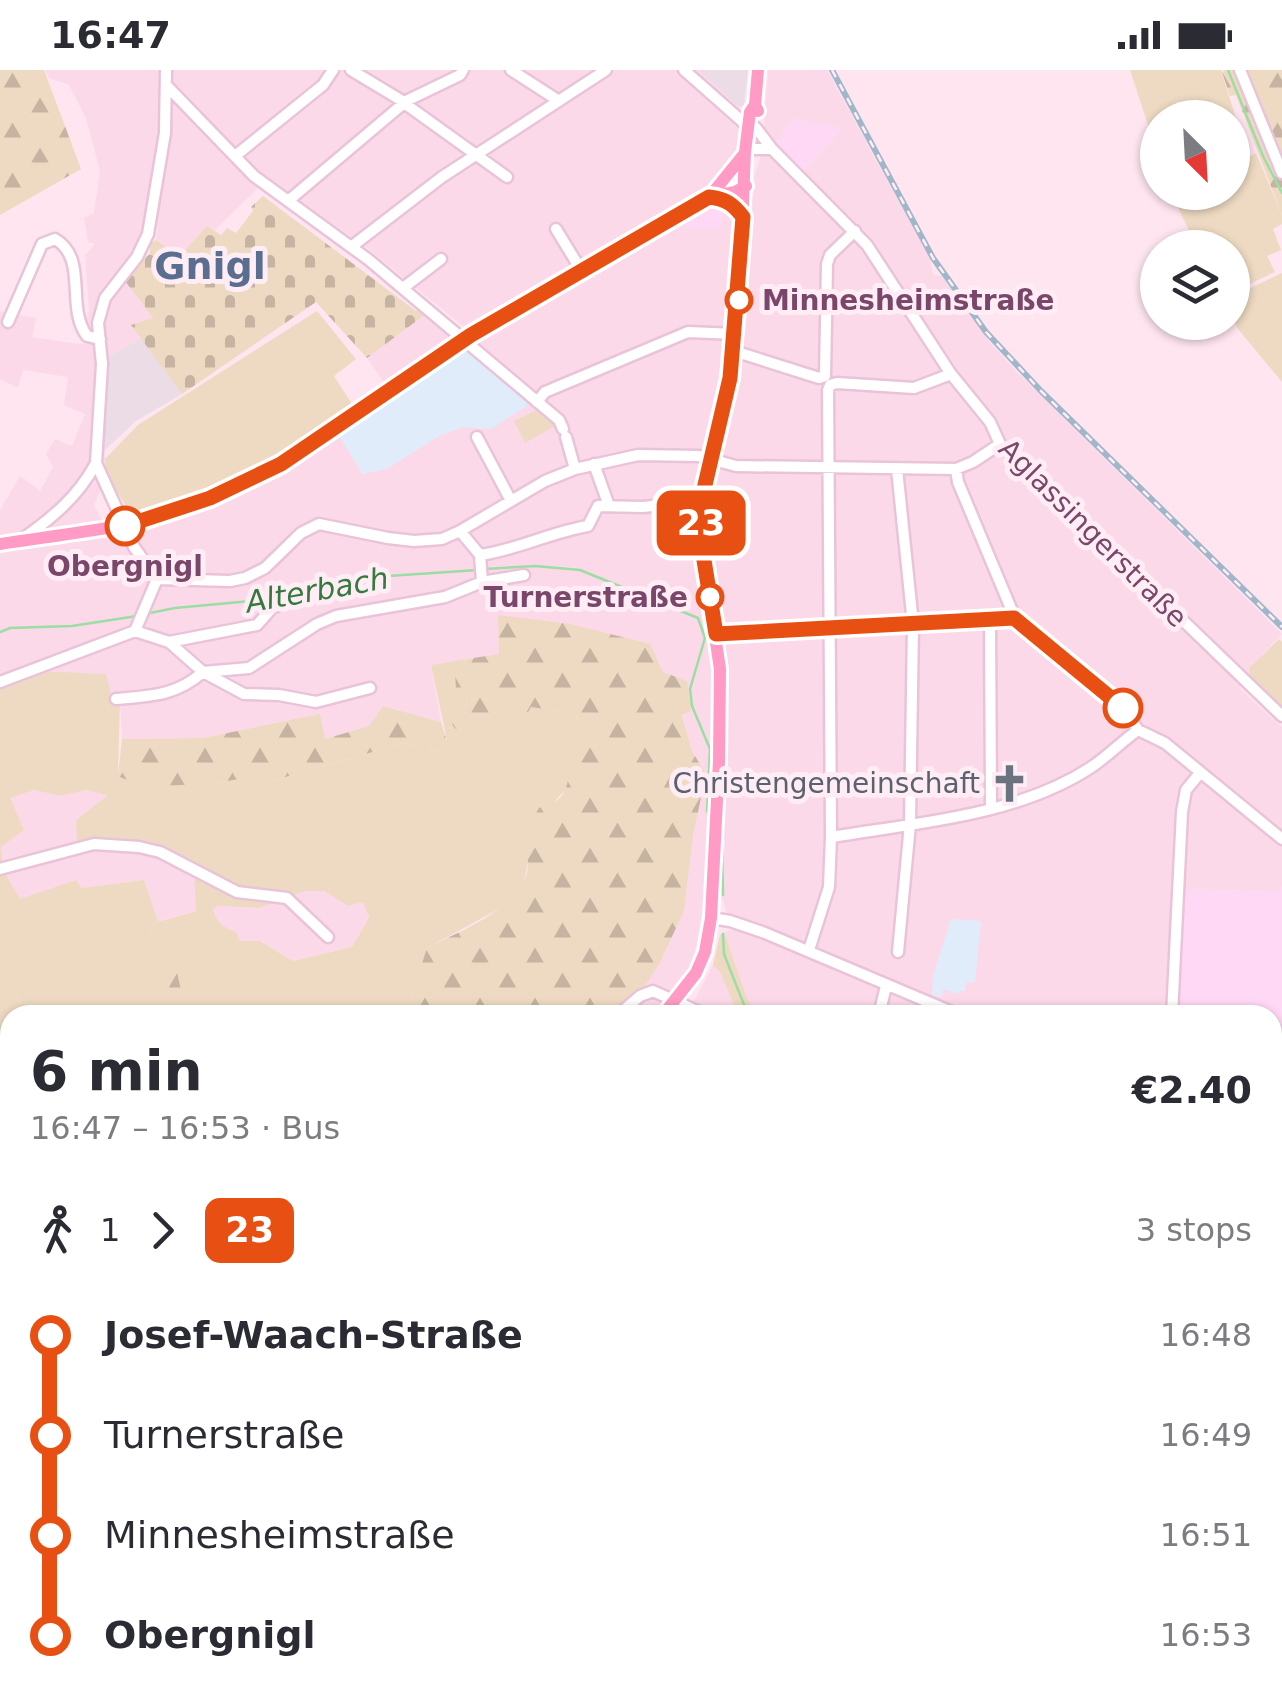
<!DOCTYPE html>
<html lang="en">
<head>
<meta charset="utf-8">
<style>
	body { margin:0; font-family:"DejaVu Sans",sans-serif; background:#f7f7f7; color:#2b2b33; height:100vh; display:flex; flex-direction:column; font-size:38px; white-space:nowrap }
	* { box-sizing:border-box; margin:0 }
	p { font-size:32px; color:#7c7c81 }
	.icon { flex:none; width:55px; height:55px; fill:none; stroke:currentColor; stroke-width:2; stroke-linecap:round; stroke-linejoin:round }
	.map { position:relative; flex:1; overflow:hidden }
	.details { position:absolute; left:0px; top:935px; width:1282px; height:700px; display:flex; flex-direction:column; background:#fff; border-radius:30px 30px 0 0; box-shadow:0 2px 8px #0004 }
	.details>* { flex:none }
	.badge { padding:0 20px; border-radius:15px; font-size:35px; line-height:65px }
	.needle { width:65px; rotate:156deg }
	.buttons { position:absolute; left:1140px; top:30px; display:grid; gap:20px }
	.buttons a { display:grid; place-items:center; width:110px; height:110px; border-radius:50%; background:#fff; box-shadow:0 2px 8px #0004; font-size:50px }
	.map>.badge { position:absolute; translate:-50% -50%; box-shadow:0 0 0 5px #fff }
	.legs { display:flex; align-items:center; gap:15px; height:110px; padding:0 30px; font-size:32px }
	.legs p { margin-inline-start:auto }
	.head { display:flex; align-items:center; justify-content:space-between; height:170px; padding:0 30px }
	h1 { font-size:55px; font-weight:600; line-height:75px }
	ul { padding:0 30px; list-style:none }
	li { display:flex; align-items:center; gap:35px; height:100px; font-size:38px }
	li i { display:grid; place-items:center; width:15px; height:100%; margin:0 12px; background:currentColor }
	li i::after { content:''; width:25px; height:25px; margin:-12px; border:8px solid; border-radius:50%; background:#fff }
	li p { margin-inline-start:auto }
	li:first-child i { background:linear-gradient(#0000 50%,currentColor 0) }
	li:last-child i { background:linear-gradient(currentColor 50%,#0000 0) }
	.status { display:flex; justify-content:space-between; align-items:center; height:70px; padding:0 50px; background:#fff; direction:ltr }
	.status svg { height:28px; fill:currentColor }
	.map>svg:first-child { display:block }
	.residential { fill:#fcd9e9 }
	.commercial { fill:#ffd8f5 }
	.industrial { fill:#ecdce5 }
	.education { fill:#e1ecfb }
	.green { fill:#eedac2; fill-rule:evenodd }
	.forest { fill:url(#forest-firs) }
	.cemetery { fill:url(#cemetery-stones) }
	.lines { fill:none; stroke-linecap:round; stroke-linejoin:round }
	.stream { stroke:#9cdda4; stroke-width:2.5 }
	.minor-casing { stroke:#e9c4d9; stroke-width:15 }
	.major-casing { stroke:#fff; stroke-width:18 }
	.minor { stroke:#fff; stroke-width:10 }
	.major { stroke:#ff9bc4; stroke-width:12 }
	.rail-casing { stroke:#a2b6ca; stroke-width:6 }
	.rail { stroke:#ffedf5; stroke-width:2.5; stroke-dasharray:8; stroke-linecap:butt }
	.line-1-casing { stroke:#fff; stroke-width:22 }
	.line-1 { stroke:#e75012; stroke-width:15 }
	.stop-1-dot { fill:#fff; stroke:#e75012; stroke-width:5 }
	.labels { text-anchor:middle; dominant-baseline:central; stroke-width:10; stroke-linejoin:round; paint-order:stroke }
	.stop-label { font-size:28px; font-weight:bold; fill:#7a476a; stroke:#ffedf5; text-anchor:start }
	.street-label { font-size:28px; fill:#7a476a; stroke:#ffedf5 }
	.worship-label { font-size:28px; fill:#5b616d; stroke:#ffedf5; text-anchor:end }
	.water-label { font-size:30px; font-style:italic; fill:#36793f; stroke:#ffedf5 }
	.district-label { font-size:38px; font-weight:bold; fill:#5a6f90; stroke:#ffedf5 }
</style>
</head>
<body>
<div class="status"><b>16:47</b><svg viewBox="0 0 49 12"><path d="M0 12V9h3v3zM5 12V6h3v6zM10 12V3h3v9zM15 12V0h3v12zM26 1h20v11H26zM47 4h2v5h-2z"/></svg></div>
<div class="map">
<svg width="1282" height="1635" viewBox="0 0 1282 1635">
	<defs>
		<pattern id="forest-firs" width="22" height="20" patternUnits="userSpaceOnUse" patternTransform="scale(2.5)"><rect width="22" height="20" fill="#eedac2"/><path d="M5 1l3.5 6h-7zM16 11l3.5 6h-7z" fill="#c6b3a2"/></pattern>
		<pattern id="cemetery-stones" width="16" height="16" patternUnits="userSpaceOnUse" patternTransform="scale(2.5)"><rect width="16" height="16" fill="#eedac2"/><path d="M2 7V4a2 2 0 0 1 4 0v3zM10 15v-3a2 2 0 0 1 4 0v3z" fill="#c6b3a2"/></pattern>
	</defs>
	<rect width="100%" height="100%" fill="#fee5f0"/>
	<path class="residential" d="M45,0h112l5,8 1,45 -18,115 -42,57 -9,37 -9,-12 4,-10 -4,-55 10,-11 -7,-2 -4,-24 10,-5 6,-42 -14,-53 -17,-33 -20,-7z
		M172,0h526l41,37 5,24 -7,21 -20,30 -253,145 -103,-84 -94,-62 -96,-98z
		M768,0h59l103,189 3,16 9,1 49,68 24,26 267,264 -33,34 1,9 -11,11 43,39v159l-5,6 -91,-3 -7,126h-201l-58,-18 -67,-28 -48,-26 -78,-29 -6,-20 4,-50 -3,-21 5,-152 -18,-150 4,-47 22,-75 20,-225 7,-21 9,3 24,24 47,-51 -49,-10 -17,24 -12,-17z
		M172,27l88,89 -45,44 -8,-4 -29,32 -22,-18z
		M722,141l11,1 -9,159 -6,38 -28,88 5,64 18,93 1,27v73l-12,159 -8,45 -11,23 -26,34h-35l71,-179 13,-62 -14,-23 -10,-37 -183,-99v39l-68,11 10,57 -58,-16 -14,20 -45,13 -4,-24 -117,23 -81,1 -2,-37 -120,-25v-127l101,-12 19,3 18,-11 95,-34 49,-25 58,-40 22,43 26,-6 47,-30 92,-42 -63,-49 218,-128 3,6 36,2z
		M125,211l29,38 -22,7 10,12 -36,20 -4,71 5,47 -13,29 9,18 -103,16v-29l20,-34 20,15 13,-24 -7,-13 9,-15 17,7 13,-32 -21,-9 4,-28 -45,-7 -5,18 -18,-9v-68l36,7 -4,19 46,7 25,-2 -2,-23 4,-11z
		M426,244l27,23 -68,47 -18,-26z
		M34,720l27,6 26,-6 21,7 -32,23 119,49 1,42 -38,10 -14,-41 -64,8 -4,-8 -56,20 -16,-29 -3,-25 23,-16 -15,-32z
		M305,821h19l24,15 15,-4 6,14 -17,31 -59,14 -32,-20h-21l-24,-22 -3,-10 4,-3 42,2z
		M737,859l67,23 137,63h-185l-8,-15 -24,-68z
		M713,895l7,7 18,43h-27l-7,-4 -3,4h-26l20,-16z
		M1273,1088l9,4v227l-9,-9z
		M1272,1338l10,6v184l-9,-4z
		M379,1625h61l-1,10h-65z
		M459,1625h408l-6,10h-402z"/>
	<path class="commercial" d="M793,49l50,9 -39,42 -28,-27z
		M713,134h10l-2,24h-35l-4,-9z
		M1282,816v256l-9,-4 -1,-123h-93l6,-126 92,3z"/>
	<path class="industrial" d="M698,0h50l-4,35 -5,2z
		M142,268l40,56 -46,27 -32,30 -2,-22 4,-71z"/>
	<path class="education" d="M464,277l63,48v11l-36,23 -28,-2 -28,11 -47,30 -25,6 -23,-37v-6z
		M951,849l30,2 -6,61h-9l-1,9h-6v3l-16,-5 -1,8 -10,-2 1,-19z"/>
	<path class="green" d="M1130,0h91l27,87 8,-4 26,62v9l-9,5 8,21 -14,6 8,16 -30,14 -12,-20 -1,-18 -35,-1 -26,-54 61,-1v-74h-74l-1,34z
		M1282,203v109l-44,-53 -5,-12 -1,-26 4,4z
		M317,241l39,48 -22,17 18,28 -103,69 -72,31 -45,12 -3,-11 -3,1 -19,-30 -2,-17 33,-34z
		M535,341h6l16,14 -32,18 -11,-22z
		M1279,569l3,3v64l-32,-29 -1,-9z
		M467,589l-12,11 12,27 -1,13 65,-3 46,7 4,29 -8,18 -4,25 -17,18 -24,58 -5,25 -15,17 -81,44 -22,67h-390l8,-6 -7,-19 -16,6v-308c24,-24 74,-14 106,-14l7,28 7,-1 -2,75 98,7 36,-7 16,6 136,-39 32,8 11,-11 -16,-75zM34,720l27,6 26,-6 20,6 -31,24 1,24 85,8 32,17 2,42 -31,9 15,70 -9,2 -22,-63 9,-8 -14,-41 -63,8 -5,-8 -56,19 -16,-28 -3,-24 23,-17 -14,-32zM305,821h19l24,15 15,-4 6,15 -17,30 -59,14 -33,-20h-20l-4,-9c-13,-5 -19,-9 -23,-23l4,-3 42,2z
		M724,862l24,68 8,15h-18l-18,-43 -7,-7 7,-30z
		M10,949v125l-10,-2v-77l7,-3 -7,-36z
		M10,1139v103l-10,-10v-86z
		M0,1428h10v197h15l1,10h-26z
		M1273,1524l9,4v107h-421l6,-10h405z
		M283,1625h96l-5,10h-87z"/>
	<path class="forest" d="M0,0h44l37,99 -81,46z
		M1225,0h57v145l-46,-120 -6,1 -8,-24z
		M498,545l72,9 80,20 13,28 24,9 4,30 -9,4 10,36 14,23 -13,62 -9,75 -24,51 -26,42 -12,11h-217l22,-67c32,-17 102,-42 101,-85 0,-7 -5,-16 -8,-23l19,-32c32,-9 26,-22 34,-48 7,-22 7,-22 4,-46l-46,-7 -3,5 -69,20 -6,-6 -1,-4 14,-12 1,-13 -11,-6 -1,-21 12,-11 32,-5z
		M383,636l58,16 6,19 -11,10 -32,-8 -136,39c-20,-8 -34,-1 -55,1 -28,2 -69,6 -95,-7l4,-37 81,-1 117,-24 5,25 44,-13z
		M165,850l16,70 -10,3 -22,-64 9,-8z
		M16,920l7,19 -13,6v4l-9,7 6,36 -7,3v-69z
		M3,1071l7,3v65l-10,7v-74z
		M0,1233l10,9v186h-10z
		M25,1625h74l1,10h-74z
		M185,1625h98l4,10h-106z"/>
	<path class="cemetery" d="M263,126l153,115 4,-4 6,7 -59,44 -51,-56 -134,92 -51,-69 22,-7 -28,-37 25,-28v-9l6,-4 23,17 28,-31 14,9 6,-7 9,5 17,-22 -2,-4z"/>
	<g class="lines">
		<path class="stream" d="M1228,0l35,86 19,37
			M485,499l50,-3 45,4 118,48 7,20 -15,51 2,17 18,43 -3,62 4,8
			M145,544l30,-6 118,-11 65,-19 120,-8
			M0,562l10,-4 62,-2 65,-10
			M722,775l1,50
			M723,864l1,20 24,61
			M1272,1327l10,8
			M1272,1617h10
			M1025,1625l6,10
			M1243,1635l16,-10"/>
		<defs>
			<path id="minor" d="M166,0l-1,63 -17,101 -11,23 -32,41 -7,25 4,41 -6,99 38,84 23,32 73,2 15,-3 20,-10 36,-35 18,-9 69,14 26,3 28,-2 18,-8 85,-50 30,-12 63,-14 61,1 37,10 220,3 17,-7 27,-18
				M351,0l53,32 56,-27 3,-5
				M511,0l48,31
				M684,0l60,53h5
				M1240,0l42,103
				M166,15l88,91 115,84 190,160 4,9
				M756,58l16,21 95,96 84,129 39,48 10,22 282,272
				M754,79h18
				M235,86l88,-71 10,-15
				M288,131l116,-98 103,74
				M556,159l25,41
				M351,177l91,-70 164,-107
				M403,218l38,-29
				M8,252l34,-78 13,-5c34,20 10,68 32,97l13,3
				M734,281l85,27 6,-2 2,-112 3,-9 25,-24
				M537,332l8,-10 143,-60 48,2
				M477,367l33,62
				M566,367l9,32
				M594,394l15,42
				M897,399l16,155 -3,200 -12,128
				M956,399l2,13 57,136 108,90 15,22 27,13 117,96
				M460,461l20,24 2,27
				M21,470c31,-22 57,-43 75,-77
				M480,485c37,-5 71,-23 108,-29l10,-20 44,1 59,-5
				M990,549l1,188
				M135,561l34,11 34,30 41,22 35,1 37,7 54,-14
				M716,564l299,-16
				M169,572l88,-17 15,-17 12,-5
				M203,602l46,-4 68,-44 19,-8 109,-19 37,-15 42,-7
				M0,612l135,-51 22,-52
				M116,629c34,-3 60,-3 87,-27
				M831,767c85,-14 185,-21 259,-69 17,-11 31,-26 48,-38
				M0,799l94,-25 45,3 21,5 77,40 50,6 41,39
				M711,848l19,3 35,12 194,82
				M809,880l20,-63 2,-50 -3,-447 2,-5 7,-2 77,5 37,-14
				M618,945l22,-19 13,-5 53,24
				M879,945l7,-29
				M1172,945l10,-203 4,-22 14,-17
				M1272,1078l10,4
				M1272,1346l10,6
				M1272,1472l10,6
				M709,1625l29,10
				M574,1635l1,-10
				M780,1635l4,-10"/>
			<path id="major" d="M758,41l-3,-6 3,-35
				M711,125l34,-42
				M0,474c63,-10 125,-15 186,-36 91,-32 162,-93 241,-144 92,-60 187,-113 282,-167l26,-5 11,-6
				M663,945l33,-42 9,-21 6,-34 8,-157 1,-92 -18,-121 -1,-46 30,-123 8,-79 6,-148 5,-40 5,-7
				M448,1635v-10"/>
		</defs>
		<use href="#minor" class="minor-casing"/>
		<use href="#major" class="major-casing"/>
		<use href="#minor" class="minor"/>
		<use href="#major" class="major"/>
		<defs>
			<path id="rail" d="M832,0l101,188 53,74 55,59 241,236"/>
		</defs>
		<use href="#rail" class="rail-casing"/>
		<use href="#rail" class="rail"/>
	</g>
	<g class="lines">
		<defs>
			<path id="line-1" d="M125,456l85,-28 71,-34 190,-129 238,-138c17,2 24,7 34,20l-13,161 -29,124 1,46 14,86 298,-16 109,90"/>
		</defs>
		<use href="#line-1" class="line-1-casing"/>
		<use href="#line-1" class="line-1"/>
	</g>
	<defs>
		<symbol id="church-bare" viewBox="-9 -9 18 18"><path d="M-1.2-6h2.4v3.5h3.3v2.4h-3.3V6h-2.4V-.1h-3.3v-2.4h3.3Z" fill="#6b7280" stroke="#ffedf5" stroke-width="2.5" paint-order="stroke"/></symbol>
	</defs>
	<g fill-rule="evenodd">
		<use href="#church-bare" x="982" y="686" width="55" height="55"/>
	</g>
	<g class="stop-1-dot">
		<circle cx="739" cy="230" r="12"/>
		<circle cx="125" cy="456" r="18"/>
		<circle cx="710" cy="527" r="12"/>
		<circle cx="1123" cy="638" r="18"/>
	</g>
	<g class="labels">
		<g class="stop-label">
			<text x="762" y="230">Minnesheimstraße</text>
			<text x="125" y="496" text-anchor="middle">Obergnigl</text>
			<text x="688" y="527" text-anchor="end">Turnerstraße</text>
		</g>
		<g class="street-label">
			<text transform="translate(1093 463) rotate(45)">Aglassingerstraße</text>
		</g>
		<g class="worship-label">
			<text x="980" y="713">Christengemeinschaft</text>
		</g>
		<g class="water-label">
			<text transform="translate(317 520) rotate(-10)">Alterbach</text>
		</g>
		<g class="district-label">
			<text x="210" y="196">Gnigl</text>
		</g>
	</g>
</svg>
<div class="buttons">
<a><svg class="needle" viewBox="-14 -14 28 28"><path d="M0-13l5 13h-10z" fill="#e53935"/><path d="M0 13l5-13h-10z" fill="#7c7c81"/></svg></a>
<a><svg class="icon" aria-label="layers" viewBox="0 0 24 24"><path d="M12 4l9 5-9 5-9-5zM3 14l9 5 9-5"/></svg></a>
</div>
<b class="badge" style="left:701px;top:453px;background:#e75012;color:#fff">23</b>
<section class="details">
<div class="head"><div><h1>6 min</h1><p>16:47 – 16:53 · Bus</p></div><b>€2.40</b></div>
<div class="legs"><svg class="icon" aria-label="walk" viewBox="0 0 24 24"><circle cx="13" cy="4" r="2"/><path d="M13 8l-2 6 4 7M11 14l-3 7M7 12l3-4h3l4 4"/></svg>1<svg class="icon" aria-label="forward" viewBox="0 0 24 24"><path d="M9 5l7 7-7 7"/></svg><b class="badge" style="background:#e75012;color:#fff">23</b><p>3 stops</p></div>
<ul>
<li><i style="color:#e75012"></i><b>Josef-Waach-Straße</b><p>16:48</p></li>
<li><i style="color:#e75012"></i><span>Turnerstraße</span><p>16:49</p></li>
<li><i style="color:#e75012"></i><span>Minnesheimstraße</span><p>16:51</p></li>
<li><i style="color:#e75012"></i><b>Obergnigl</b><p>16:53</p></li>
</ul>
</section>
</div>
</body>
</html>
